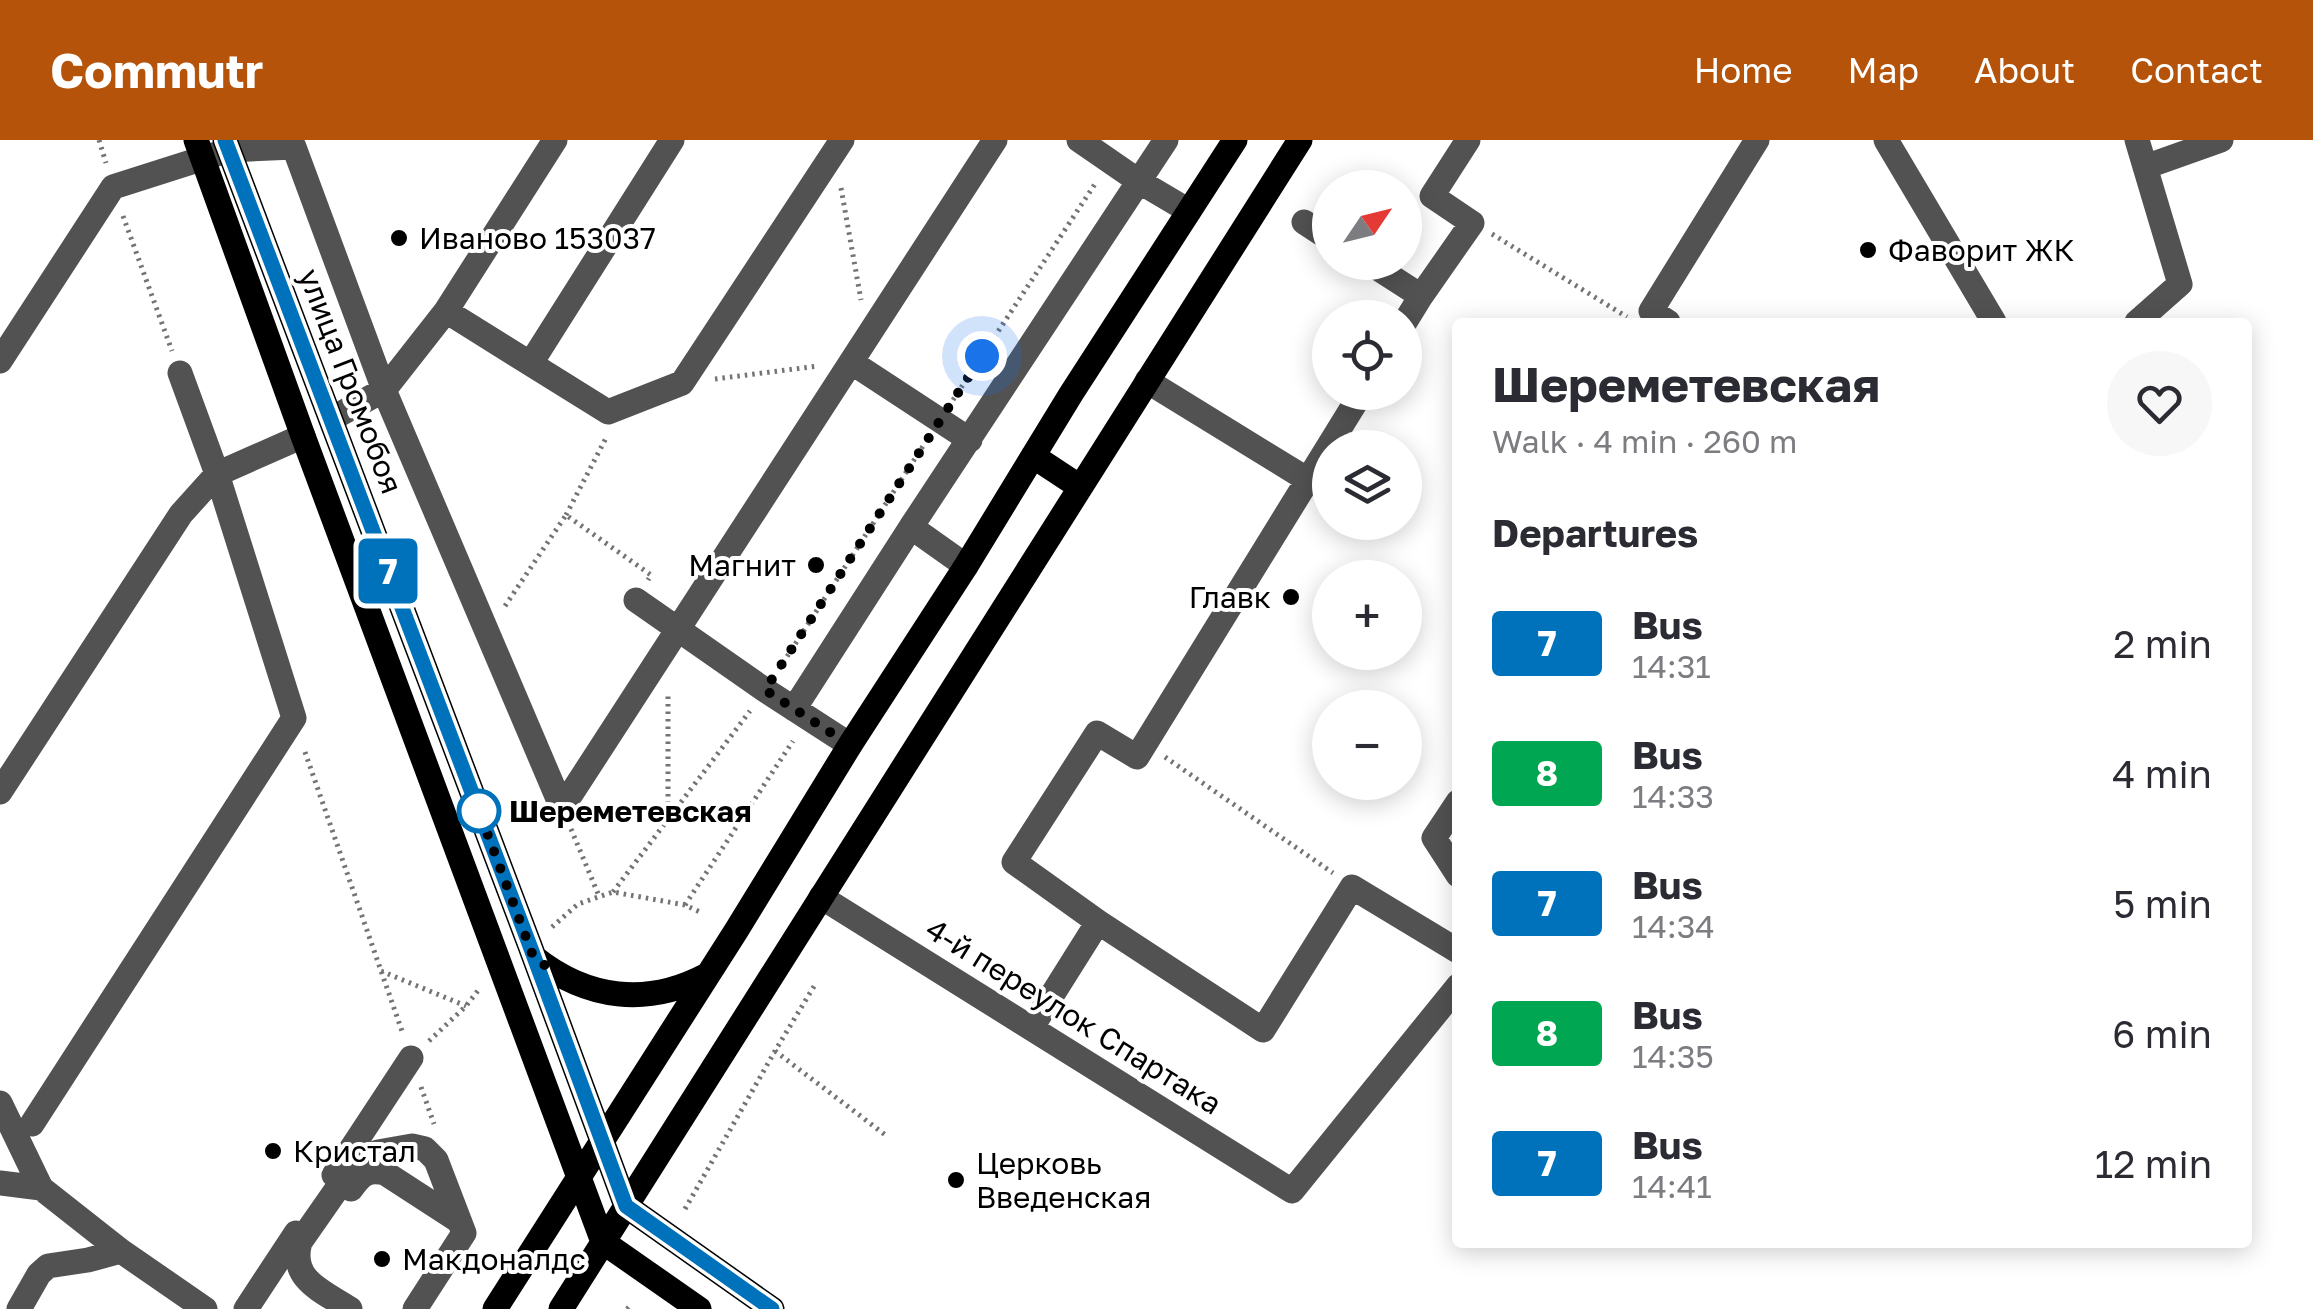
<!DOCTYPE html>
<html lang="en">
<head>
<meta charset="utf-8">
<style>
	body { margin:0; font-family:"Golos Text",sans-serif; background:#f7f7f7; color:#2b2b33; height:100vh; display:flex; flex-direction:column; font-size:38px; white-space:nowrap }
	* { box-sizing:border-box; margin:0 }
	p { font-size:32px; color:#7c7c81 }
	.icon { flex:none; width:55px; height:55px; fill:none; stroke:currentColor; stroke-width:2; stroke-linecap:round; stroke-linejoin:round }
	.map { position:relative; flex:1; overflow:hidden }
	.side { position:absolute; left:1452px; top:178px; width:800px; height:930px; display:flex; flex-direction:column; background:#fff; border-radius:10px; box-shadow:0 5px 25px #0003 }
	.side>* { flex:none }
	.badge { padding:0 20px; border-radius:8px; font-size:35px; line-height:65px }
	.needle { width:65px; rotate:55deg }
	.controls { position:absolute; left:1312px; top:30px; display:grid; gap:20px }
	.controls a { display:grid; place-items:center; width:110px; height:110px; border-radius:50%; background:#fff; box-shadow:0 5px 25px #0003; font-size:50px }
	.you { position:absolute; width:50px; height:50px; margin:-25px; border:8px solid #fff; border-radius:50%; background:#1a73e8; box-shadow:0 0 0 15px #1a73e833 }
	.map>.badge { position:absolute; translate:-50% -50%; box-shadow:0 0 0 5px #fff }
	h2 { padding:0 40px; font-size:38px; line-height:90px }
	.round { display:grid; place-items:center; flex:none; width:105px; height:105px; border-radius:52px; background:#f7f7f7 }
	.head { display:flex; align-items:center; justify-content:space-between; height:170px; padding:0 40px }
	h1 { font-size:48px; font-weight:700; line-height:75px }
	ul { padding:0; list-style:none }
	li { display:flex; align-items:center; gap:30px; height:130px; padding:0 40px }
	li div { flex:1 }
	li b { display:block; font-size:38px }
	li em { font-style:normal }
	li .badge { min-width:110px; font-weight:700; text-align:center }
	header { display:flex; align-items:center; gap:60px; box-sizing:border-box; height:140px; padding:0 50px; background:#b45309; color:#fff }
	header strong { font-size:48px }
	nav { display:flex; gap:55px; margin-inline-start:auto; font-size:35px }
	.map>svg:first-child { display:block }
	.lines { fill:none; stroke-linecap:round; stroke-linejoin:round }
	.path { stroke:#747474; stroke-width:5; stroke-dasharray:2.5 5; stroke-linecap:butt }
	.minor { stroke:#525252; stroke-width:25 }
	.major { stroke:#000; stroke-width:25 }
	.line-casing { stroke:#fff; stroke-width:22 }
	.line { stroke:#0072bc; stroke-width:15 }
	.walk { stroke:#000; stroke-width:10; stroke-dasharray:0 18 }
	.poi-dot { fill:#000; stroke:#fff; stroke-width:4 }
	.stop-dot { fill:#fff; stroke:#0072bc; stroke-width:5 }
	.labels { text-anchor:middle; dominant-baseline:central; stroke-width:8; stroke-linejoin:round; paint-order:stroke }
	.poi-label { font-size:30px; fill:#000; stroke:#fff; text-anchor:start }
	.street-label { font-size:30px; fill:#000; stroke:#fff }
	.stop-label { font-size:30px; font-weight:bold; fill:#000; stroke:#fff; text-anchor:start }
</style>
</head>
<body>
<header>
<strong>Commutr</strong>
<nav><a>Home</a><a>Map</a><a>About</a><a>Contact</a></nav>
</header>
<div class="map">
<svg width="2313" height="1169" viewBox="0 0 2313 1169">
	<rect width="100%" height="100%" fill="#fff"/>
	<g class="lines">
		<path class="path" d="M99,0l7,23
			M841,48l20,112
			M123,76l49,135
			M1492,94l135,83
			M715,239l103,-13
			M953,260l142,-216
			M566,375l40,-77
			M505,466l61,-91 85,60 -3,5
			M779,529l146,-226
			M305,612l98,282
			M1165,617l168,116
			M668,679v-124
			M571,689l28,67
			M613,752l137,-181
			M685,765l108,-164
			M552,787l26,-23 35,-12 72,13 15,7
			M381,831l85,35
			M429,901l37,-35 14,-18
			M775,911l113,86
			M421,947l13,37
			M685,1069l90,-158 41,-68
			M627,1169l2,-2"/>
		<path class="minor" d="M1079,0l61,42 49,29
			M1886,0l108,182
			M2137,0l43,144 -43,38
			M294,7l90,243 178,418
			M2145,27l76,-27
			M1304,82l26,17
			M1368,122l53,34 51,-73 -40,-27 36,-56
			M446,171l162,101 74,-29 160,-243
			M1405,182l16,-26
			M1668,182l-17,-11 106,-171
			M0,221l113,-174 116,-37 65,-3
			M851,222l119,78
			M531,223l141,-223
			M1147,241l161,99
			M331,279l53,-29 62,-79 109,-171
			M966,426l-55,-39 255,-387
			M636,460l129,90 85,55
			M794,569l117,-182
			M0,652l181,-278 36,-40 86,-38
			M1458,662l-24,36 24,37
			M562,668l433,-668
			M821,757l471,294 166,-205
			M1098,782l165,108 89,-143 106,64
			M1032,887l66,-105 -84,-60 83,-129 40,24 225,-365
			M0,963l41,85 80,63 84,58
			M32,984l262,-406 -77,-244 -37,-101
			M334,1035l77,-117
			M0,1043l41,5
			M351,1049c10,-14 16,-20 34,-16l74,48
			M19,1169l20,-35 9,-8 40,-6 33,-9
			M246,1169l50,-76
			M350,1169c-27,-18 -61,-29 -50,-67l53,-76 25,-14 34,-6 13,3 11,11 28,73 -49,76"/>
		<path class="major" d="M196,0l107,296 300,806 96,67
			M225,0l305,806 96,260
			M1033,316l47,31
			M535,818c52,41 112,49 172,17
			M626,1066l146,103
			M495,1169l241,-378 114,-186 116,-179 105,-172 164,-254
			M561,1169l739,-1169"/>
	</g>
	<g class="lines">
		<defs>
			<path id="line" d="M225,0l305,806 96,260 146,103"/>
		</defs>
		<use href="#line" class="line-casing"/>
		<use href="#line" class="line"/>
		<path class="walk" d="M479,671l-2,-5 56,150 23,18 21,12 43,8h35l32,-8 20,-11 29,-43 114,-187 -85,-55 217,-334"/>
	</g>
	<g class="poi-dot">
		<circle cx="399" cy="98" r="10"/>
		<circle cx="1868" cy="110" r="10"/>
		<circle cx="816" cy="425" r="10"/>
		<circle cx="1291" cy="457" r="10"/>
		<circle cx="273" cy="1011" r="10"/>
		<circle cx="956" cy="1040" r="10"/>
		<circle cx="382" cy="1119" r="10"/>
	</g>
	<circle class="stop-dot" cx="479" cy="671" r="20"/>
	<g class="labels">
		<g class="poi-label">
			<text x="419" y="98">Иваново 153037</text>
			<text x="1888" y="110">Фаворит ЖК</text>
			<text x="796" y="425" text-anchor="end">Магнит</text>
			<text x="1271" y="457" text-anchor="end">Главк</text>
			<text x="293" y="1011">Кристал</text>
			<text x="976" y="1023">Церковь<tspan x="976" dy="34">Введенская</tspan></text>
			<text x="402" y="1119">Макдоналдс</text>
		</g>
		<g class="street-label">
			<text transform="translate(351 241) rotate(69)">улица Громобоя</text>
			<text transform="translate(1074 876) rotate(32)">4-й переулок Спартака</text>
		</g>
		<g class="stop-label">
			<text x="509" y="671">Шереметевская</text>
		</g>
	</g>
</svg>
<div class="controls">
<a><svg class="needle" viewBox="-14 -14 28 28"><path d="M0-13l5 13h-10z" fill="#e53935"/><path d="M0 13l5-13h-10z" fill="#7c7c81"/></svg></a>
<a><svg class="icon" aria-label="locate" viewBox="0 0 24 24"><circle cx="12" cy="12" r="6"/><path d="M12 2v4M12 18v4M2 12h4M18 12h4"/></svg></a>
<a><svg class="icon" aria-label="layers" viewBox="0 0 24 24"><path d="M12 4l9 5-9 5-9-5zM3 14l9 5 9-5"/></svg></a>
<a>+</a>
<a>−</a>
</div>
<div class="you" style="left:982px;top:216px"></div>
<b class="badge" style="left:388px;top:431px;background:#0072bc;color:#fff">7</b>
<section class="side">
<div class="head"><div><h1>Шереметевская</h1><p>Walk · 4 min · 260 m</p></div><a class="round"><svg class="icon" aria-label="heart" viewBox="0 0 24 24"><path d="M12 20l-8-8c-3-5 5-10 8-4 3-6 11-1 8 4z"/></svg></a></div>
<h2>Departures</h2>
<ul>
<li><span class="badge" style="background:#0072bc;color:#fff">7</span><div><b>Bus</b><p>14:31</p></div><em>2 min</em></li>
<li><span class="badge" style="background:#00a651;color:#fff">8</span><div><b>Bus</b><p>14:33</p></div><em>4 min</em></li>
<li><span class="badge" style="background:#0072bc;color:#fff">7</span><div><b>Bus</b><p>14:34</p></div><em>5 min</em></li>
<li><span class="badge" style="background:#00a651;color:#fff">8</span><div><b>Bus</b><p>14:35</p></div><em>6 min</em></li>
<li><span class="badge" style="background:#0072bc;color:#fff">7</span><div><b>Bus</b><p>14:41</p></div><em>12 min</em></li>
</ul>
</section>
</div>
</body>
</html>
